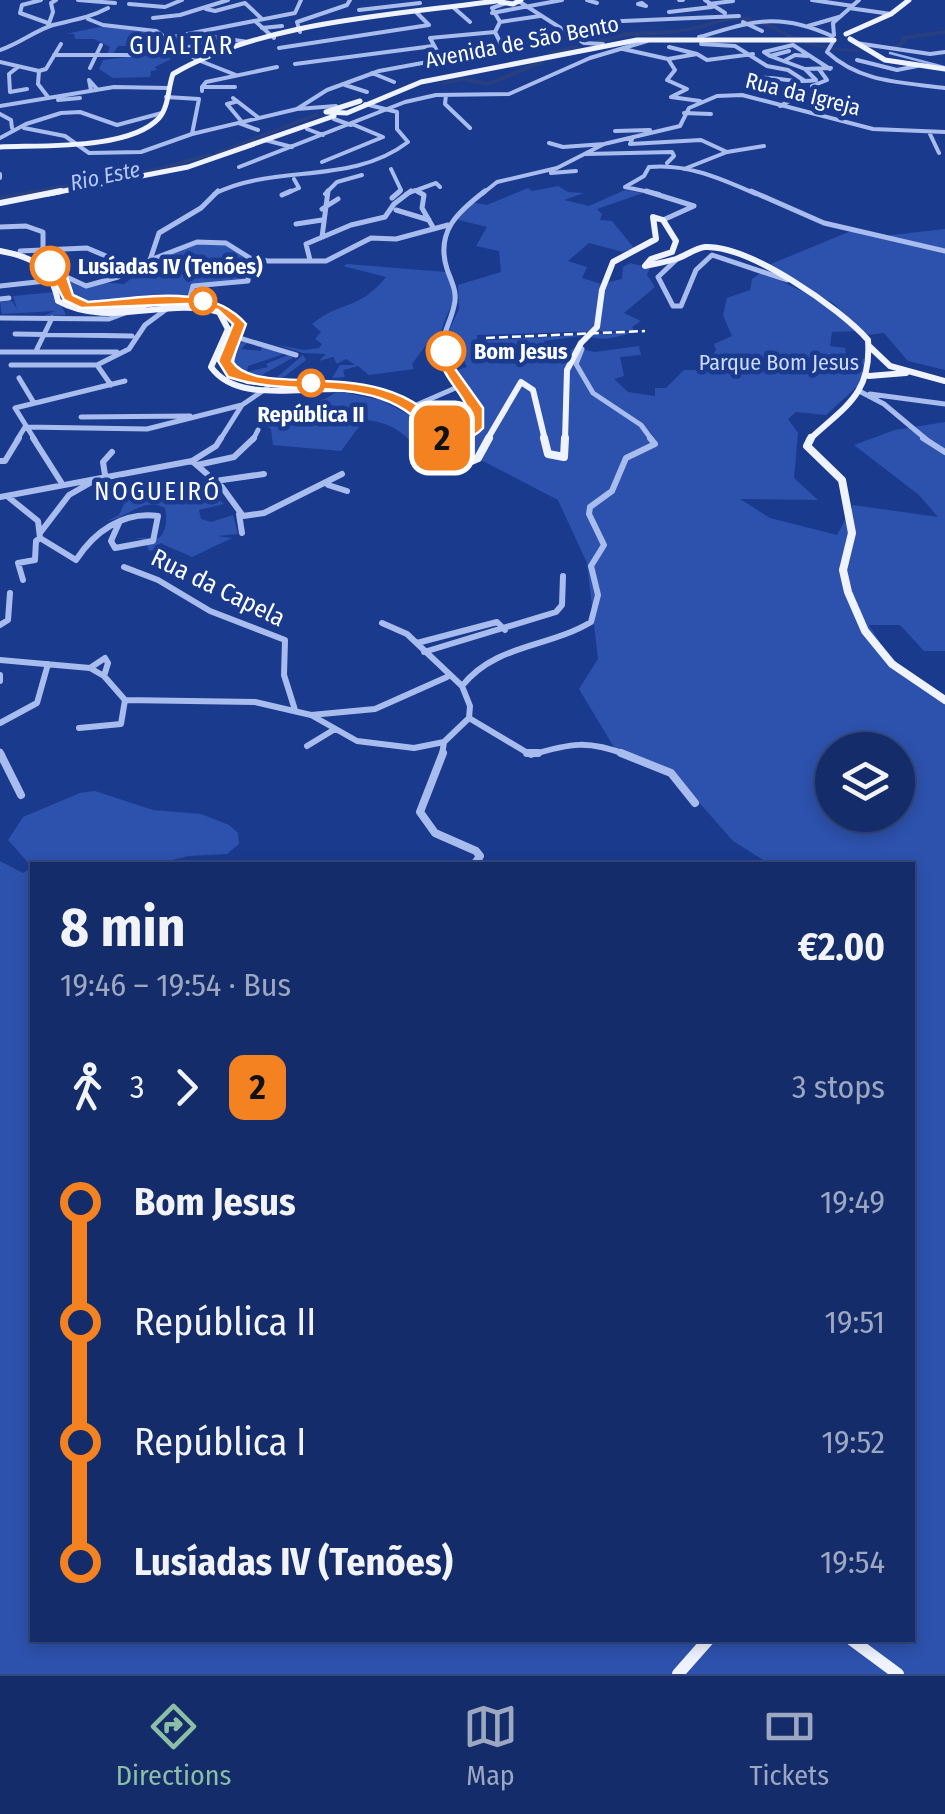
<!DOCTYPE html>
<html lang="en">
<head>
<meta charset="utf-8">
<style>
	body { margin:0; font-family:"Fira Sans Condensed",sans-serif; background:#1d3470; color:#f1f3f6; height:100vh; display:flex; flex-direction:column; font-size:38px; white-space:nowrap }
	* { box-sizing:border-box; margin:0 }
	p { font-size:32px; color:#9da7c1 }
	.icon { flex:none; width:55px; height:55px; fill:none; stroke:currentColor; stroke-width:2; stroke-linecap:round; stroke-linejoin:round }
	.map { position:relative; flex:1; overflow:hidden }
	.side { position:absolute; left:30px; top:862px; width:885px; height:780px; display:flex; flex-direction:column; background:#142c6a; border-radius:0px; box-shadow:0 5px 15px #0003,0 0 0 2px #33487e }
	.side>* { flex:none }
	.badge { padding:0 20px; border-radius:15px; font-size:35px; line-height:65px }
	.controls { position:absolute; left:815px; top:732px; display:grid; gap:20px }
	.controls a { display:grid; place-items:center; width:100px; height:100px; border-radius:50%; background:#142c6a; box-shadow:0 5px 15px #0003,0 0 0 2px #33487e; font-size:50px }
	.map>.badge { position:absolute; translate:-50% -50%; box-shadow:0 0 0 5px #fff }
	.legs { display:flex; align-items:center; gap:15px; height:110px; padding:0 30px; font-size:32px }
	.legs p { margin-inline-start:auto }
	.headline { display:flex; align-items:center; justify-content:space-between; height:170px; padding:0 30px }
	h1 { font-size:55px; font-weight:700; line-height:75px }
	ul { padding:0 30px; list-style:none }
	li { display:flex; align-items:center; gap:35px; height:120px; font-size:38px }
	li i { display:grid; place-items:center; width:15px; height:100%; margin:0 12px; background:currentColor }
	li i::after { content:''; width:25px; height:25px; margin:-12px; border:8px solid; border-radius:50%; background:#142c6a }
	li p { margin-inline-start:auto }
	li:first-child i { background:linear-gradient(#0000 50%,currentColor 0) }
	li:last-child i { background:linear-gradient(currentColor 50%,#0000 0) }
	.tab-bar { display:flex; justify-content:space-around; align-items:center; height:140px; border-top:2px solid #33487e; background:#142c6a; font-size:28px; color:#9da7c1 }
	.tab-bar a { display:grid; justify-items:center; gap:5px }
	.tab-bar .active { color:#8abfa5 }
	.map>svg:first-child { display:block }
	.green { fill:#2d52ad; fill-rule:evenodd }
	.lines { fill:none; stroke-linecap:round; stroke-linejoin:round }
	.stream { stroke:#9bb4f0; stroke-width:2.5 }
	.river { fill:#28407f; fill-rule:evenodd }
	.minor-far3 { stroke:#a8bcee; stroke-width:4 }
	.minor-far2 { stroke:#a8bcee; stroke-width:5 }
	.minor-far1 { stroke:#a8bcee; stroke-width:6 }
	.minor { stroke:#a8bcee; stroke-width:8 }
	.major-far3 { stroke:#eff2ff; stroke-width:5 }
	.major-far2 { stroke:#eff2ff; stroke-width:6 }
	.major-far1 { stroke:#eff2ff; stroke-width:8 }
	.major { stroke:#eff2ff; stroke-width:12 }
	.rail { stroke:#fff; stroke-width:2.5; stroke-dasharray:9 4; stroke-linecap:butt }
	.line-1 { fill:#f58220; stroke:#fff; stroke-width:2.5 }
	.stop-1-dot { fill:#fff; stroke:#f58220; stroke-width:5 }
	.labels { text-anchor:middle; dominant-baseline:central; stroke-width:9; stroke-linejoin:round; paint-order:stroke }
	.far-street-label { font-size:22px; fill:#fff; stroke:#1a3a8e }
	.far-water-label { font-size:22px; font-style:italic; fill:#b4c7f5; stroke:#1a3a8e }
	.far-stop-label { font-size:22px; font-weight:bold; fill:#fff; stroke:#1a3a8e; text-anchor:start }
	.far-park-label { font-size:22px; fill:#cedbfa; stroke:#1a3a8e }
	.far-quarter-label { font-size:25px; letter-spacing:2.5px; fill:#fff; stroke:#1a3a8e }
	.street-label { font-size:25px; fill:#fff; stroke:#1a3a8e }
</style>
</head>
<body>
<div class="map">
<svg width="945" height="1674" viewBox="0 0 945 1674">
	<rect width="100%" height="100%" fill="#1a3a8e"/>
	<path class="green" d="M99,27l58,5 -14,2 28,25 -16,8 2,3 -6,1 -1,6 -37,1 -14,-9 4,-9 34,-4 -7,-2 3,-8h-15l-5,8h-6l3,-7 -16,-8h-19l-1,-5h-8z
		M558,186l10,6 16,1 -20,7 25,6 36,-16 18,3 -46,16 5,5 -2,6 12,1 22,27 -11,4 -34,-9 -21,18 19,6 -5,11 19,6 21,-5 1,-12 7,-4 20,5 -3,7 8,12 -31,26 17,8 -9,6 2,3 -157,5v6l157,-9c-14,4 -33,11 -47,3l-43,6 6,15 14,-1 10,-7 21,4 44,-6 2,9 -21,2 4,19 -10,3 14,13 27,4v-8h11l18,-18h18l14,-20 -2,-6 18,-8 -9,-21 4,-17 23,-8 2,-11 10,-7 48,23 48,36 -26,1 -2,14 15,2 1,9 19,2 -5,25 -34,31 -30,-3 -8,7 10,14 -4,45 24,22 -78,-1 30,19 67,17 16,-30 85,12 -19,-22 -65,-50 41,-15 50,-8v229h-21l-24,-26h-31c19,33 42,55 76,71v978h-945v-813l23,12 9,-6 -24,-27 15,-23 57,-24 15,-2 58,19 48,4 28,11 9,8 1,11 -12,10 -38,2 -38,9h-119v775h880v-775h-141l-38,-24 -52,-59 -66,-33 -36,-60 19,-30 -11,-96 -29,-63 -77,-40 -57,-2c-15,-23 -32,-36 -60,-38l-23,31 -68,-6 -2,-16 -10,-7 66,-24 11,-7 43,9 66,35 25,-7 11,-20 -26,-38 10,-3 -3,-6 -15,-1 -3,-23 13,-28 -1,-24 43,-13 -2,-21 -23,-5 11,-19 -32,-8 15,-17 17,3 41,-17 4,3zM832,750h66v65h-66z
		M945,229v141l-37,-9 -24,-28 -17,2 -34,-32 -67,-37 85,-35 23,6z
		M201,243l25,1 20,13v24l-54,5 -2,11c-35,2 -82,18 -114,0l-9,-21 14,11 18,-5 25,2 34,-26z
		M347,264l99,8c18,30 -2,38 -5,62h-7l-22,30 2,5 -45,6 -11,-9 -15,4 2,7 -13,1 8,-13h15l-9,-6 -9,5 -4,-7 -14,4 7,-7 -23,-1 -26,-8 27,5 15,-2 3,-4 -7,-5 6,-7 -9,-8c28,-23 48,-14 74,-47l-43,-11z
		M55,292l11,23 -25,2 14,-6 -53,3 -2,-12 12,-1 5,8 -4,-13z
		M245,342h3l-7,7 20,2 1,-5 22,8 -36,12 -1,6 21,-5 -2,-3 22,-9 6,2 -32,18 14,3 27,-23 3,5 -26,20 -25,-2 -21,-11 -2,-8 7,-16z
		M192,478l32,26 -25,6 2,9 10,3 22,-7 5,19 -21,2 15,2 -40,19 -32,-14 -1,6 -10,2 -4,-11 -11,-2h25c8,-8 8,-19 6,-30 -21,-12 -37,10 -58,13l12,-6 5,-11 -32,-8 17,-4 4,-8z"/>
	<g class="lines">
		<path class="stream" d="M890,53l54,14"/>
		<path class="river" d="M740,16l13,2 -2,3 18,2 26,14 -5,1 -24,-12 -21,-4 2,-2c-23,-2 -41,9 -63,12 -33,6 -57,0 -89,13l-3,-2c29,-17 62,-9 94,-15 19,-3 35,-11 54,-12z
			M945,30v4l-38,5 -5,7 -13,5 -3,-2 12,-5 5,-8z
			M806,41l23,6 32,3 -3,2 -27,-2 -27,-6z
			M577,45l2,3 -29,6 -3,-2z
			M542,60l2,3 -55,23 -27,-5 -18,4 -3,-2 21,-6 26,5z
			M316,113l3,2 -1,1 -100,38 -5,-1z
			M210,153l3,2 -1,1 -52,15 -160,29v-4l159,-29z"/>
		<path class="minor-far3" d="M41,0l-19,5 -2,8 28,10
			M78,0l37,3
			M587,0l10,3
			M679,0h4
			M705,0l20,13
			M812,0l41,6
			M520,2l64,41 19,1
			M642,3l4,3 -8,-2z
			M129,4l36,3 17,-7
			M709,4l24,-3
			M454,8l16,14
			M849,8l42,6
			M206,9l9,2 30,-8 17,16
			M359,10l61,-7
			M669,12l43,-5
			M492,13l70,-13
			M153,18l27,-3 48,-15
			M88,19l15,6 53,6 40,28
			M255,21l19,17
			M500,22l40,-6
			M743,22l19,9
			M48,26l5,-14 -2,-9 5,-3
			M808,26l31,-9
			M262,28l20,-2
			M300,32l-3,-10 50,-17 3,-5
			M834,35l-1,-12 26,-23
			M699,37c53,-15 78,-26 133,-1
			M167,38l128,-25 6,-13
			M221,38l27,4
			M834,40l-7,12c34,31 74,30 118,36
			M856,43l74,11 15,-2
			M701,44l34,2 32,20 21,4 17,11
			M669,47l28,7
			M279,48l150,-23 -12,-12
			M623,49l45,10 29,-5 10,6 46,-6
			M0,50c19,-6 36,-20 53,-25 20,-5 36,-7 55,-17
			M179,50l42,-12 -12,-2
			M497,50l3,-8 -5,-10 5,-10 -8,-14 14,-5
			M54,55h83
			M770,56l-6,-4 29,-7 37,24
			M770,56l35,13 26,-1
			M770,56l19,-5
			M668,59l7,11 -8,10 20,9 -16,8 29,4
			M198,60l38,15
			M857,60l40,10 20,-4
			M784,61l11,-6 12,1
			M0,62l39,9
			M443,62l-13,-24 65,-6
			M295,64l138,-18
			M18,67l-9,7 1,18 17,-3
			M90,68l11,-23
			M39,71l7,-2 15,-25
			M39,71l-1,13 10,13
			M372,73l22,9
			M345,85l22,7
			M812,86l15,-6 -8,-11
			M202,87l4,-5 71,-15
			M91,90l-2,-10 8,9
			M202,91v-4h33
			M446,95l-1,9 25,24
			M166,97l33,2 -7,35
			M233,98l26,20
			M58,100l22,-2
			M235,102l-8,2 15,18
			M0,106l114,-19 54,1
			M780,106l13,-7 -46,-19c24,-7 45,5 69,0l-11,-11
			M297,109l39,-3
			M684,113l27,1
			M0,114l11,6 1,8
			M334,119l17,6
			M239,123l19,7
			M24,128l41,8 24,17 52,-1 51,-18 105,-25 30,-19 52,-19 173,-32 48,-17 139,-6
			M307,129l16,6
			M615,131l35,-1
			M930,134l9,19
			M633,137l-3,7 71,-4 26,12
			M0,138l26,-14 35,-11 19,-1 37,13 45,-12
			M265,140l27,7
			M549,143l14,4 41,-3
			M586,154l86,-2 2,4 -7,7
			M322,162l61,-25 -31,-13
			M239,167l166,-65 31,-7 73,-1 81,-36 57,-17
			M391,169l10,21 -4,4
			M684,169l43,-17 37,-6
			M551,173l25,-2
			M0,174v4
			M415,190l7,4
			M214,194c61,-31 137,-8 194,-52l-11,-13v-17l-32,-8
			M285,194l14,-6 -5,-9
			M325,194l12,-12 25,-7
			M406,194l30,-11 4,4
			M482,194l15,-12 60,-14 47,-24 76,-18 9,-18 28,-12 25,-1 131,34 72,3
			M659,194l-34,-7 19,-11 5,-9c38,-4 73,12 107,27"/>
		<path class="minor-far2" d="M417,191l7,4 -2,13 12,21
			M646,191l48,15 -31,14
			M751,191l73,32 121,28
			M282,195l9,-4
			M392,198l8,-7
			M322,209l16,-10
			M396,210l33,10
			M296,224l26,-4
			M0,227l26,-1 17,6v18
			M322,237l6,-46
			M20,251l67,-3 45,19
			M677,259l-19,18 15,29h8l15,-36 16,-15 75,25
			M150,260l9,-27 42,-25 17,-17
			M310,260l-4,-16 45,-19 34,-8 9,-13 17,-13
			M58,273l28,13 32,-9 14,-10 65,-25 29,1 24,15 18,3h58l45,-23 25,1 52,-14
			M0,286l55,-6
			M190,297l3,-11 55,-5 2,-23
			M0,299l9,-1
			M0,318l109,1 16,-6
			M15,334l117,2
			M236,337l60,18
			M578,348l4,1 -6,15 17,29 48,32 11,15
			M36,351l16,-33
			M0,352h117
			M11,365h86
			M19,378l15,25
			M111,385l-14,-20 32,-16 16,-24 23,-17
			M861,392l23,12 43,36
			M870,394l75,10
			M413,411l1,-5 46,-20
			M81,417l109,-1
			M25,427l122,2 95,-24
			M17,440l8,-13
			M35,440l-20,-32 110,-27
			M220,440l22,-35 25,-17
			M253,440l5,-10
			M444,440l18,-3 14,-9c0,-34 -26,-42 -31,-69 -5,-26 4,-31 9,-53 4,-14 -3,-25 -7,-37 -12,-38 12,-58 38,-78"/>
		<path class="minor-far1" d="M33,438l28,44
			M923,438l22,14
			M439,441l20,-3
			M0,461h5l14,-23
			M192,461l30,26 21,29 21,-3 78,-39
			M197,465l37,-8 20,-19
			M105,475l-2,-13 9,-10
			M215,481l49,-7
			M328,485l19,6
			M7,496l31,25 2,17 36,22c18,-28 47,-49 82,-44l-5,25 -38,7 -4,-7 8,-18
			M0,497l192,-36 24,-15 5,-8
			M239,514l3,19
			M40,533l29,-38 28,-16
			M124,567l34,13 52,31 75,29 -1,35 11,35
			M23,580l-5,-17 17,-3 1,-19 4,-3
			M382,623l25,11 55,52
			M0,625l8,-5 2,-27
			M417,643l80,-21 8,8
			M424,652l132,-40 6,-7 1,-29
			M0,660l90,8 14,8 21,24 130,2 56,13 46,26 57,7 30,-6 25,-24 1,-12 -8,-20
			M90,668l15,-10 3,5 -4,13
			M0,675v6
			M462,686c33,-42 86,-38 129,-64l7,-27 -7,-29 13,-21 -15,-31 1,-7 22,-16 14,-33 29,-14 -5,-6
			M311,715l64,-6 72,-32
			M469,718l62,37c40,-12 57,-15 96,0
			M0,723l37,-20 11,-39
			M79,728l42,-4 4,-24
			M307,746l28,-17
			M0,752l2,3
			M442,755l2,-13"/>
		<path class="minor" d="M0,753l21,42
			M443,753l-23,59 15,21 41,18 4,5 -4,6
			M527,753h11
			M621,753l50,20 24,30"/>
		<path class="major-far3" d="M500,2l13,2 8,-4
			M846,34l45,-20 18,-14
			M850,39l35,21 60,9
			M326,112l21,1 74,-31 216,-42h197
			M326,112l34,-11
			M0,147c41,-2 130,3 159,-29 10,-11 9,-31 14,-44 92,-54 226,-59 330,-74
			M48,194l140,-27 146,-51"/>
		<path class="major-far2" d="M0,203l61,-12
			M0,251c33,6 51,15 58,50 50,28 108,-4 161,11l9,17 -17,38c43,60 179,-25 221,73
			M55,271c5,8 7,22 14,28 41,38 119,-34 171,24l-11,48 18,10 20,2
			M869,346l21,20 55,15
			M869,376l37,-3
			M414,406l26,25 2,9
			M487,440l34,-58 12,8 12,50
			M565,440l2,-70 14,-27 16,-16 5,-37 11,-28 43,-23 -3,-22 10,3 13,21 -4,11 -21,7 -6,7c10,-2 21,-4 31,-7 9,-3 20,-11 29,-12 44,-2 135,61 163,93 4,55 -24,67 -59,100"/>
		<path class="major-far1" d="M431,438l13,24 18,3 16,-7
			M442,438l4,19 5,4
			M544,438l4,16 16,3 1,-19
			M811,438l-4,8 35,34 10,53 -9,37 5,22 17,39 27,33 53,36
			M478,458l11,-20"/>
		<path class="major" d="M852,1640l46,34
			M678,1674l30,-34"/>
		<path class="rail" d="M486,338l159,-7"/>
	</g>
	<path class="line-1" d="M46,264h9l12,13 6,18 15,7c51,-3 121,-21 158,22l-14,37c26,42 161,-13 215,75l15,-4 9,-11c-3,-27 -31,-42 -32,-70l11,-3 3,18 30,42v20c-10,11 -30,18 -45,16 -50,-78 -135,-42 -210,-67l-10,-16 15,-37 -15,-14 -31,-6 -106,4 -17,-8z"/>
	<g class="stop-1-dot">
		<circle cx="50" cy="266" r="18"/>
		<circle cx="203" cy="301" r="12"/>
		<circle cx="446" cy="351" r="18"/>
		<circle cx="311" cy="383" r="12"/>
	</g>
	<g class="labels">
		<g class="far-street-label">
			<text transform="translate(522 42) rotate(-11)">Avenida de São Bento</text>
			<text transform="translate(803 94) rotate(14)">Rua da Igreja</text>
		</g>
		<g class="far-water-label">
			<text transform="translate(105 176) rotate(-12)">Rio Este</text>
		</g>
		<g class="far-stop-label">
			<text x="78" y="266">Lusíadas IV (Tenões)</text>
			<text x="474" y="351">Bom Jesus</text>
			<text x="311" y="414" text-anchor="middle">República II</text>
		</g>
		<g class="far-park-label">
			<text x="779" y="362">Parque Bom Jesus</text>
		</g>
		<g class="far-quarter-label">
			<text x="182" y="46">GUALTAR</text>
			<text x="158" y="492">NOGUEIRÓ</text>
		</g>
		<g class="street-label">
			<text transform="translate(218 588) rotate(26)">Rua da Capela</text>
		</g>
	</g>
</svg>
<div class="controls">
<a><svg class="icon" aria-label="layers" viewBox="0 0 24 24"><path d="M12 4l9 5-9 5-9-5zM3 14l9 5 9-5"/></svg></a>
</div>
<b class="badge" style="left:442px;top:438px;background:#f58220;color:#111">2</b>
<section class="side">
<div class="headline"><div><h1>8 min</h1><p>19:46 – 19:54 · Bus</p></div><b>€2.00</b></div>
<div class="legs"><svg class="icon" aria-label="walk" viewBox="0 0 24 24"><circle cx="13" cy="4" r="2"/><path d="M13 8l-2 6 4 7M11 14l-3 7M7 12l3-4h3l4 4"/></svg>3<svg class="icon" aria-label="forward" viewBox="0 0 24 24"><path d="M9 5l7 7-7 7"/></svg><b class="badge" style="background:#f58220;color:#111">2</b><p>3 stops</p></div>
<ul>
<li><i style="color:#f58220"></i><b>Bom Jesus</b><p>19:49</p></li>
<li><i style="color:#f58220"></i><span>República II</span><p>19:51</p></li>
<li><i style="color:#f58220"></i><span>República I</span><p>19:52</p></li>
<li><i style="color:#f58220"></i><b>Lusíadas IV (Tenões)</b><p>19:54</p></li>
</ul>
</section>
</div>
<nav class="tab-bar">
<a class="active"><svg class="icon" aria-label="directions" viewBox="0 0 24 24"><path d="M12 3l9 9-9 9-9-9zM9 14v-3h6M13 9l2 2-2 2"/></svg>Directions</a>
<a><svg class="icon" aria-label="map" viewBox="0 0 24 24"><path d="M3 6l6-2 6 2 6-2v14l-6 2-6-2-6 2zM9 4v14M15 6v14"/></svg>Map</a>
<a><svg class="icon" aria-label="tickets" viewBox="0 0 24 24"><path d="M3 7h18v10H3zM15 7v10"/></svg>Tickets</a>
</nav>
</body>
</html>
